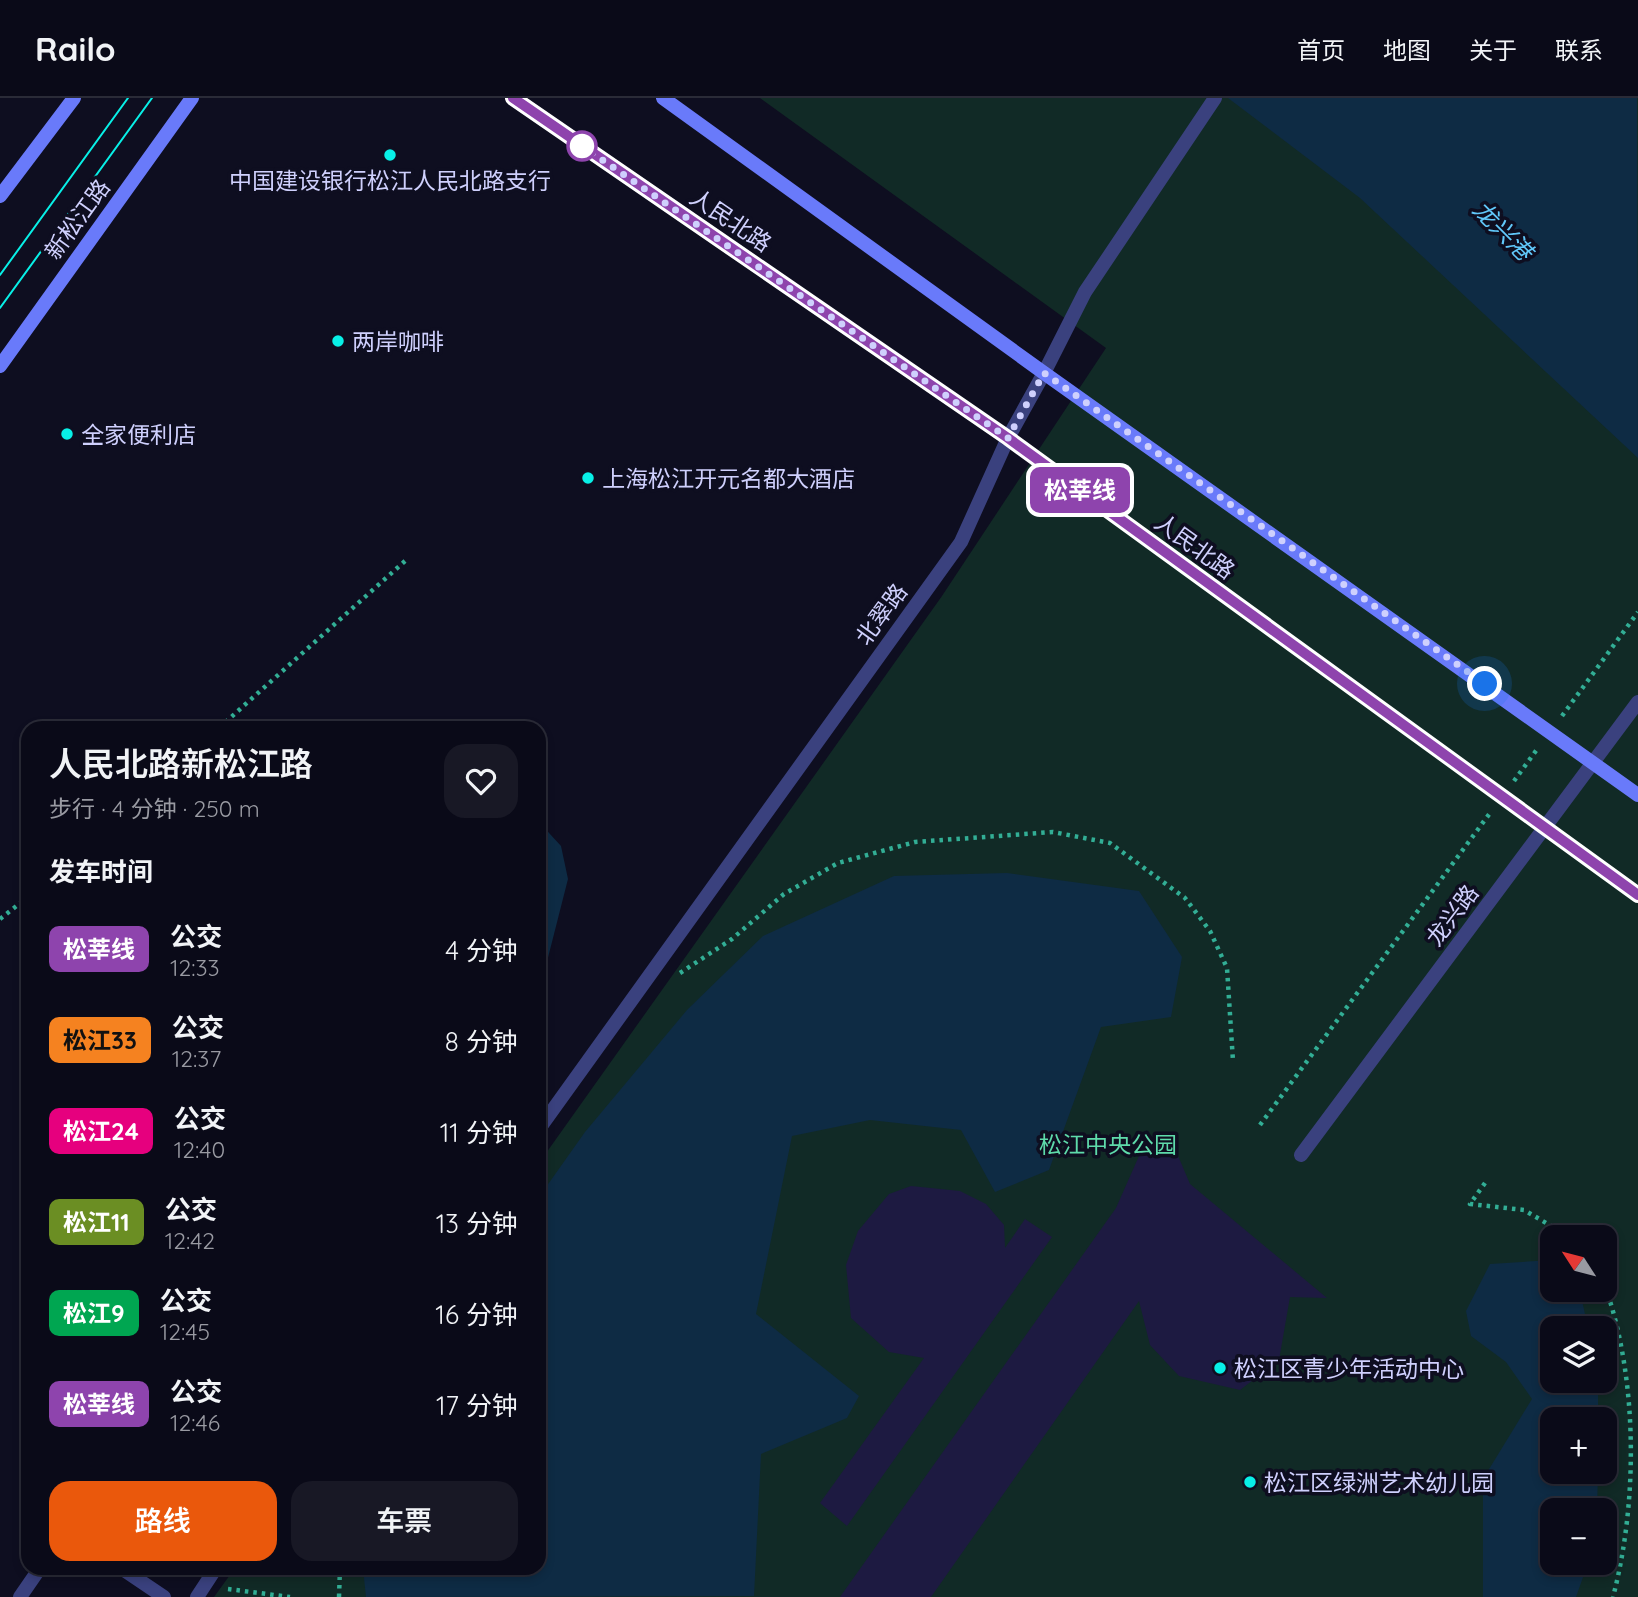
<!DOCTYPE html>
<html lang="zh">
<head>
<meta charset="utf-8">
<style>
	body { margin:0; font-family:Quicksand,"Noto Sans SC",sans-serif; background:#181825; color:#f1f3f6; height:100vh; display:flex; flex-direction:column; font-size:26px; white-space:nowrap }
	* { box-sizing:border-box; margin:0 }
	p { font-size:23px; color:#999aa2 }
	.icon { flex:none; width:38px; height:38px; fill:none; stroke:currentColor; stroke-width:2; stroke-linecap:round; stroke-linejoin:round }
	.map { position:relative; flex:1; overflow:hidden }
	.drawer { position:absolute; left:21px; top:623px; width:525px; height:854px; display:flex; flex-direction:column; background:#0a0a18; border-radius:21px; box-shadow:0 4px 10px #0003,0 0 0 2px #2a2b37 }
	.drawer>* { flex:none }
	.badge { padding:0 14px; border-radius:10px; font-size:24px; line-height:46px }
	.needle { width:46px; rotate:306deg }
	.tools { position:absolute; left:1540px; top:1127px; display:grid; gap:14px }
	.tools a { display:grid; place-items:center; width:77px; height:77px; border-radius:14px; background:#0a0a18; box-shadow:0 4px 10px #0003,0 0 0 2px #2a2b37; font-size:35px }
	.you { position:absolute; width:35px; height:35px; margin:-18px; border:5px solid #fff; border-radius:50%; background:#1a73e8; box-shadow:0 0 0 10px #1a73e833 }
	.map>.badge { position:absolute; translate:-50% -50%; box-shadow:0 0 0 4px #fff }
	h2 { padding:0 28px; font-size:26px; line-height:63px }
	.round { display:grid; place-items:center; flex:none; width:74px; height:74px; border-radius:21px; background:#181825 }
	.summary { display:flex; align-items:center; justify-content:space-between; height:119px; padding:0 28px }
	h1 { font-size:33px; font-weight:600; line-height:52px }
	.button { display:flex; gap:14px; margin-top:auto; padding:14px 28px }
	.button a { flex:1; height:80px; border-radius:21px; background:#ea580c; color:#fff; font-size:28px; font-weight:600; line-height:80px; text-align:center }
	.button a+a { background:#181825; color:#f1f3f6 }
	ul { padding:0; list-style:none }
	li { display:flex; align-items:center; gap:21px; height:91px; padding:0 28px }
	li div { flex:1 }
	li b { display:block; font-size:26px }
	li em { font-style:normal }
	li .badge { min-width:77px; font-weight:700; text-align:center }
	header { display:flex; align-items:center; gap:42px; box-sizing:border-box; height:98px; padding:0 35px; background:#0a0a18; border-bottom:2px solid #2a2b37 }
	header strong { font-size:33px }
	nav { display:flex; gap:38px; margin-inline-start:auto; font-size:24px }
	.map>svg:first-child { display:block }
	.green { fill:#112a26; fill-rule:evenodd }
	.water { fill:#0e2b44 }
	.building { fill:#1d1a41 }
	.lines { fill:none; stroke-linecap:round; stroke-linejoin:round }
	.path { stroke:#32ae95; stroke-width:4.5; stroke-dasharray:3.5 5; stroke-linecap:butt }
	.service { stroke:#3a417e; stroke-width:14 }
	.minor { stroke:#3a417e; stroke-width:14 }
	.secondary { stroke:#697afa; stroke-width:14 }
	.tram { stroke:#08f0e7; stroke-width:2 }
	.line-casing { stroke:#fff; stroke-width:16 }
	.line { stroke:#8e44ad; stroke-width:10 }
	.walk { stroke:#cfd0fd; stroke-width:7; stroke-dasharray:0 12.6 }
	.stop-dot { fill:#fff; stroke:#8e44ad; stroke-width:3.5 }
	.poi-dot { fill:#08f0e7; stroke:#0e0e20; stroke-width:2.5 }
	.labels { text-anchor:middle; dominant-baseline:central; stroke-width:7; stroke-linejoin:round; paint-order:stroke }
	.poi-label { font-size:23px; fill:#cfd0fd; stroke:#0e0e20; text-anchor:start }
	.street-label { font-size:23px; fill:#cfd0fd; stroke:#0e0e20 }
	.park-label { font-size:23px; fill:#5edaaa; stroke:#0e0e20 }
	.water-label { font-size:24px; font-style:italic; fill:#61c8fa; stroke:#0e0e20 }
</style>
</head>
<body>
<header>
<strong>Railo</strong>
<nav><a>首页</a><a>地图</a><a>关于</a><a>联系</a></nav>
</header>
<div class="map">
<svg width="1638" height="1499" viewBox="0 0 1638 1499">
	<rect width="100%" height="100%" fill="#0e0e20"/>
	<path class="green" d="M760,0h878v1499h-1424l21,-29h304v-405l403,-567 164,-248zM1552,1139h53v53h-53zM1552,1230h53v53h-53zM1552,1321h53v53h-53zM1552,1412h53v53h-53z"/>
	<path class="water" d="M1228,0h409l1,360 -278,-260z
		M539,724l22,24 7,33 -29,114z
		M1007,775l132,18 43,66 -11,60 -70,10 -52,143 -54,22 -34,-62 -91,-10 -78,16 -36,178 103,82 -12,22 -86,36 -7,142 -388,1 -3,-29h176v-371l46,-65 102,-122 76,-74 131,-60z
		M1552,1162v30h24l5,6 7,32h-36v53h46v38h-46v53h46l-1,38h-45v53h36l-12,34h-93v-118l49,-80 -26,-37 -35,-26 -5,-25 24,-47z"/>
	<path class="building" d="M1176,1053l14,33 137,114 -37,-1 -11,63 -39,30 -61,-14 -29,-31 -11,-44 -208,296h-91l276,-389 23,-52z
		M911,1088l49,5 26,13 18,21 1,23 20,-29 27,18 -205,289 -27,-23 104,-145 -35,-6 -38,-34 -5,-53 12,-34 31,-37z"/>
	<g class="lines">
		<path class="path" d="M1562,618l76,-104
			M219,630l186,-167
			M1514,683l24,-33
			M0,821l28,-22
			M680,875l52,-34 52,-45 54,-31 77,-21 138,-10 57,11 75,55 25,33 17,37 6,93
			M1260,1027l230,-312
			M1485,1085l-15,21 54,6 46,27
			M1605,1188c33,93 33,216 8,311
			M228,1491l62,8
			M339,1499l1,-29"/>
		<path class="service" d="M1044,275l41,-81 130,-194
			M1301,1057l337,-453"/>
		<path class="minor" d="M539,1031l422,-587 47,-104 36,-65
			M121,1470l43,29
			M20,1499l20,-29
			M197,1499l19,-29"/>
		<path class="secondary" d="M513,0l495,340 630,457
			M663,0l381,275 594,422
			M0,98l74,-98
			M0,268l192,-268"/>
		<path class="tram" d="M0,177l128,-177
			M0,210l152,-210"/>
	</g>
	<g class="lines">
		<defs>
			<path id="line" d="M513,0l495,340 630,457"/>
		</defs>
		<use href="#line" class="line-casing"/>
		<use href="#line" class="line"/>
		<path class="walk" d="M582,48l426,292 36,-65 441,311"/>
	</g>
	<circle class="stop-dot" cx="582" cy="48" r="14"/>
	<g class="poi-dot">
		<circle cx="390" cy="57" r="7"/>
		<circle cx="338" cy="243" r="7"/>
		<circle cx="67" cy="336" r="7"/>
		<circle cx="588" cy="380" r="7"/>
		<circle cx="1220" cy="1270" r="7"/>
		<circle cx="1250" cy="1384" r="7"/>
	</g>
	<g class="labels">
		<g class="poi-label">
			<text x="390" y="82" text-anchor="middle">中国建设银行松江人民北路支行</text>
			<text x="352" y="243">两岸咖啡</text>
			<text x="81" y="336">全家便利店</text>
			<text x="602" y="380">上海松江开元名都大酒店</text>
			<text x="1234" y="1270">松江区青少年活动中心</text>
			<text x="1264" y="1384">松江区绿洲艺术幼儿园</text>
		</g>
		<g class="street-label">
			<text transform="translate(77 121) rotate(-54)">新松江路</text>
			<text transform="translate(731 122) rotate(34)">人民北路</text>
			<text transform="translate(1195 448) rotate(36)">人民北路</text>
			<text transform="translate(881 516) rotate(-54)">北翠路</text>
			<text transform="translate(1452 817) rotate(-53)">龙兴路</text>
		</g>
		<g class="park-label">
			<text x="1108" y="1046">松江中央公园</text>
		</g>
		<g class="water-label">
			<text transform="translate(1503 132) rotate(45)">龙兴港</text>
		</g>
	</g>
</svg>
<div class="tools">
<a><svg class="needle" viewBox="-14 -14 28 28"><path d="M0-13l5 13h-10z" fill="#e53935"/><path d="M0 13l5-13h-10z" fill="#999aa2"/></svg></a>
<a><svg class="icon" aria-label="layers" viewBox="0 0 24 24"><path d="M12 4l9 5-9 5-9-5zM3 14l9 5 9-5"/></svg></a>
<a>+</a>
<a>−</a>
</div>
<div class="you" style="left:1485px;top:586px"></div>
<b class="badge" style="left:1080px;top:392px;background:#8e44ad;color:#fff">松莘线</b>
<section class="drawer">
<div class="summary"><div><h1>人民北路新松江路</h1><p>步行 · 4 分钟 · 250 m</p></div><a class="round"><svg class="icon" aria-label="heart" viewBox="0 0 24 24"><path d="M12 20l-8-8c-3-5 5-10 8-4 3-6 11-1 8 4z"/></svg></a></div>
<h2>发车时间</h2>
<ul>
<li><span class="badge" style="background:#8e44ad;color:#fff">松莘线</span><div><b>公交</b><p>12:33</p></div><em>4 分钟</em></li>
<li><span class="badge" style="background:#f58220;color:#111">松江33</span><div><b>公交</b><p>12:37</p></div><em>8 分钟</em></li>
<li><span class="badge" style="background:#e6007e;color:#fff">松江24</span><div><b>公交</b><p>12:40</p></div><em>11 分钟</em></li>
<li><span class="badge" style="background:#6b8e23;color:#fff">松江11</span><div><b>公交</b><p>12:42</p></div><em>13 分钟</em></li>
<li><span class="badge" style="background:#00a651;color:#fff">松江9</span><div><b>公交</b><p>12:45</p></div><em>16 分钟</em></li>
<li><span class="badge" style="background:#8e44ad;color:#fff">松莘线</span><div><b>公交</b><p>12:46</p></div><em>17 分钟</em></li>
</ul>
<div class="button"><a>路线</a><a>车票</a></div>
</section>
</div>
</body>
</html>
